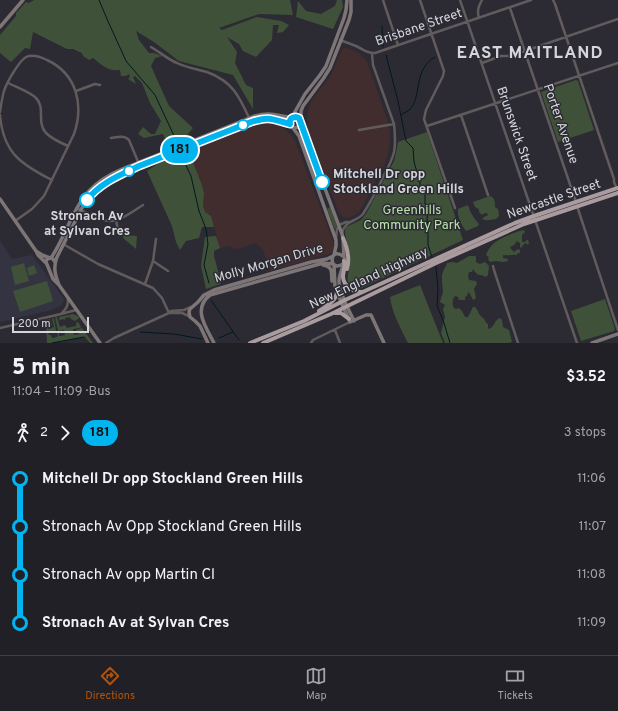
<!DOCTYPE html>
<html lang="en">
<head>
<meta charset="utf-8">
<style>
	body { margin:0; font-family:Overpass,sans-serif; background:#2d2d33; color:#f1f3f6; height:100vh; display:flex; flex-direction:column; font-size:15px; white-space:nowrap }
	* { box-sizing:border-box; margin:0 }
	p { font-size:13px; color:#a2a3a7 }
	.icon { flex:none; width:22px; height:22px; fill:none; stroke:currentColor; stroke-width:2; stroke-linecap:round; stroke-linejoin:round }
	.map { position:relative; height:343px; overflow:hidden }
	.drawer { display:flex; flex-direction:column; background:#212027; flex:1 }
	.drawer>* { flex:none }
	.badge { padding:0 8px; border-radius:13px; font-size:14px; line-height:26px }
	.scale { position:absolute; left:12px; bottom:10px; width:77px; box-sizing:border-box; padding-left:4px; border:2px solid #d5d5db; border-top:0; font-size:11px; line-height:14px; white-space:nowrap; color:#d5d5db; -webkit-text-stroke:3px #2c2b34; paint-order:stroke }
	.map>.badge { position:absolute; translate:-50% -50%; box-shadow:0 0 0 2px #fff }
	.legs { display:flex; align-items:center; gap:6px; height:44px; padding:0 12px; font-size:13px }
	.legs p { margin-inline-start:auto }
	.overview { display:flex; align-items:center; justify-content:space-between; height:68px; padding:0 12px }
	h1 { font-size:22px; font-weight:800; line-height:30px }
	ul { padding:0 12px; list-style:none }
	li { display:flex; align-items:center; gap:14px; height:48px; font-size:15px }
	li i { display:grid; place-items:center; width:6px; height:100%; margin:0 5px; background:currentColor }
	li i::after { content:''; width:10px; height:10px; margin:-5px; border:3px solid; border-radius:50%; background:#212027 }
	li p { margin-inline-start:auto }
	li:first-child i { background:linear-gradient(#0000 50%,currentColor 0) }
	li:last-child i { background:linear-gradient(currentColor 50%,#0000 0) }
	.tabs { display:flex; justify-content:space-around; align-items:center; height:56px; border-top:1px solid #3e3e44; background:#212027; font-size:11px; color:#a2a3a7 }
	.tabs a { display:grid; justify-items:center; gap:2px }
	.tabs .on { color:#b45309 }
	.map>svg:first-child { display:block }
	.commercial { fill:#422d2e }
	.built { fill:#343342 }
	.green { fill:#3f5239 }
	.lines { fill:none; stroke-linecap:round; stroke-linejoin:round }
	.stream { stroke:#001820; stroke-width:1 }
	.street { stroke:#615b5c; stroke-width:2.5 }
	.secondary { stroke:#7e7577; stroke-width:3.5 }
	.highway { stroke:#a99b9e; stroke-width:4 }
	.line-1-casing { stroke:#fff; stroke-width:9 }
	.line-1 { stroke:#00b5ef; stroke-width:6 }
	.stop-1-dot { fill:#fff; stroke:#00b5ef; stroke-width:2 }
	.labels { text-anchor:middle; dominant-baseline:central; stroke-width:3; stroke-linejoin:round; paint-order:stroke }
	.street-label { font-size:13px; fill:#d5d5db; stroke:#2c2b34 }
	.stop-label { font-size:13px; font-weight:bold; fill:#d5d5db; stroke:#2c2b34; text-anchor:start }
	.park-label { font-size:13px; fill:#b8e4ab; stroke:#2c2b34 }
	.district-label { font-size:17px; font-weight:bold; letter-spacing:1px; fill:#d5d5db; stroke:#2c2b34 }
</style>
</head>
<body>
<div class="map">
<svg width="618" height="343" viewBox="0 0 618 343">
	<rect width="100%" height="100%" fill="#2c2b34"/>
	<path class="commercial" d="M344,48h3l6,2 7,4 7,8 20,57 3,12v12l-2,11 -3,10 -25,47 -5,4 -7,3 -5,-1 -4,-4 -31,-81 -1,-14 1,-7 3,-9 3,-5 17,-21 10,-25z
		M259,123h8l10,2 9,5 8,8 40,106 -2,9 -62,18 -7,-21 -7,-7 -19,6 -10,-3 -7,2 -9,-32 -6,-4 -2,-6 1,-13 -2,-8 -13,-34z"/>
	<path class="built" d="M0,241l12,18 20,-4 32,44 -2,6 -14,6 -48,11z"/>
	<path class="green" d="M34,0h256l3,15 -34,-1 -40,14 3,2 35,-13 24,4 8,4 -6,7 -6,1 2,-8h-6l-1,15 -16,17 -13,-6 -4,-7 -12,-7 10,15 -2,11 11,22 7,3v21l-20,-34 -54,-14 -25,-19 -18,-11 3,9 10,13h5l8,3 -7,2 -4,8 18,40 24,22 -11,13 -14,6 -5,-13 -19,4 -6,-4 5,-7 8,7h4l6,-13 -11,-18 -8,-20 -7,-7 -2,1 3,7 -8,-5 2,-2 -1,-3 -3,2h-5l-1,-6c-12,2 -19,-6 -27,-12l-4,2 -6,-4 -1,-3 -9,-4h-6l-34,-17 -3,17 -5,-1 -14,14 -11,-9v-18l16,-19v-3l10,-11 3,1z
		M337,0h5l1,7 -10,22 -37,-12 2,-16 8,10 15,3 14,-8z
		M576,80l2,1 16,49 -36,12 -17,-50z
		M427,132l36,108 -99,47c-4,2 -8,3 -12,0 -8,-6 -3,-15 -2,-23 0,-3 0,-6 0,-9 -1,-10 -7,-19 -4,-28l15,-7 5,-6 28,-53 2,-8 2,-11z
		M189,152l13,33 2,8 -1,13 2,6 6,4 3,11h-12l-3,11 -13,3 -6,9 -4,-8 -4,-16 -25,-55 15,-10z
		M490,196c5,2 5,6 5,11l3,2 1,7 -3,3c-5,0 -7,3 -14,0l2,-2 4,-2 -1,-2h-2l-3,2 -3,-3v-3c-4,-1 -5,-4 -6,-7z
		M468,205l2,6 4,7 5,6 -1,2 -12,5c-5,-7 -9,-15 -8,-22z
		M330,207l7,18 -2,5 -8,-21z
		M524,230l1,2 -3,3v7h3l2,-2h1l1,3 -1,2 -2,-2 -2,1 -3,4 -1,-1v-4l-3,-2 -3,4 -4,2 1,2 3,3 4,-3 2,1v3h-2l-1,2c-5,-1 -9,1 -14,0v3l5,1v2l-5,1 -7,-1 -6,1 -2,-3 1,-2 -3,-2c1,-4 4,-8 7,-11 5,-5 24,-13 31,-14z
		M124,235l13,1 -1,13 -13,-11z
		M216,236l4,12 -6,3v5l7,26 -1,2 -14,5 -5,-23 4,-29z
		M469,256h6l1,1v5l4,2 5,-2 4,4 -1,9 -2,2c-7,-4 -7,1 -13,-8l-1,3h-3l-1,4 1,4 7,1 1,3 -3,5 2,9 -3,2 -3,-6 -2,-2 -1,4 -2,1v3h-6l-1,-3 -3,-1c-3,3 -3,9 -1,12l2,1 3,-1 3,3 3,6h3l5,-10h2c2,2 3,4 4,7 3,4 6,4 7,9l2,1v5c7,-1 5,-8 12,-11l2,2 1,7 6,3 3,12 -3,1h-64l-4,-10 4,-16 -2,-8 2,-4 -5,-3 3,-10 -1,-10v-7l2,-6 2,-3 1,-3 5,-1 5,1z
		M24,263l5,18 -14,4 -4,-18z
		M34,265l3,8 -8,3 -2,-8z
		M47,281l6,20 -33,11 -7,-21z
		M420,285l23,58h-35c-7,-14 -16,-30 -18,-46z
		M605,299l10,30 -1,2 -33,10 -10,-30z
		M73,314l5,2 1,2 -4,3 -4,-2 -1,-2 -5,1v2l-2,-1 -3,1v2l-1,-5z
		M55,317h2l3,10 5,-2 2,3 9,-2v-3l2,-1 3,5 -1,1 -7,1 1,6 5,-1v-3h-3v-1l6,-2 11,15h-3l-5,-6 -33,6h-5l-1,-23 4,-1 2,6h-1l-1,-2h-3l1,6 6,-2 -2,-9 2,1 2,12 -2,2v-2l-6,2 1,2h2l1,3 5,-1 1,-2 -1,-3 2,1v3h2l4,-1 -1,-5 -6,1z"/>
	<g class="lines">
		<path class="stream" d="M99,0l8,19 19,42 29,34 21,45
			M382,26l1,21
			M386,55l12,46 8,40 7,7 1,14 3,10 3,6v7l5,9v10l3,7 -1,8 1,9v17l4,12
			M401,115c2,-2 6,-3 8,-5 14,-13 3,-40 26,-53
			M183,159l8,17 8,35 7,18 2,15 -4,21 5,18
			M436,267l2,22 -1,17 7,17 6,20
			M211,300l28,40
			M140,332l34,2 28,5
			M219,338l14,-6
			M52,343l32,-6"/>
		<path class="street" d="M383,0l15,45
			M420,0l24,71 -1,5 -17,34 -2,9 31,89
			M460,0l117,343
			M553,0l2,4 59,175v3l3,7
			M510,8l66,194
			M479,18c-2,-7 -1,-11 3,-18
			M340,40c5,2 11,4 16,6 7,3 11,8 19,7l156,-53
			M151,47c9,5 16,12 26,16 10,5 20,6 30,9 27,10 33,26 44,50
			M482,63l19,-7h7l17,-5 93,-32
			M8,83c8,4 22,9 28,15 10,10 0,24 10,35 6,6 15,10 22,13
			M76,91l19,-7 5,1
			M0,112c1,-7 2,-14 4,-21 3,-9 15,-30 22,-34 6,-3 15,0 21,3 30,14 37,45 27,74l-30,62 -12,13 -17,12
			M0,115c3,37 20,49 52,65
			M461,115l27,80
			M427,126l191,-63
			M359,130l35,-6
			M111,138c7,-1 13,-3 18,2l10,24
			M577,206l41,124
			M77,208c12,6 27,16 40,12 9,-3 18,-10 26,-15
			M116,220l3,15
			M342,233c3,-13 14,-11 21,-19 8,-13 16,-27 22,-41 4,-7 7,-13 9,-21 2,-9 1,-18 0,-28l-21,-59 -1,-11
			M336,238l1,-9 2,-4 7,-3h3
			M63,244l35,20 55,24 9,10 7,15
			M153,261l15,10
			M493,266l1,4 24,73
			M145,284l8,-23 3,-22
			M169,313h13l7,3
			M61,314c6,-6 7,-8 7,-16
			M0,328l61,-14 15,-4
			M335,330l5,13
			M106,343l8,-5 55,-25 2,-2 13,-1 7,-3
			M311,343l2,-3 37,-18"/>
		<path class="secondary" d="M351,0v12l-2,8 -19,48 -7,11 -20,27 -2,5v10l1,6 40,107 1,4 1,19c2,6 -5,16 -5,24 0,12 10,29 15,40
			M0,27l23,-27
			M292,117l13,-23 15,-19 6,-9 18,-48 2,-8 1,-10
			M301,121l-3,-3 -4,-1 -3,1 -2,4 2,4 3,2 4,-1 3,-4
			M293,128l6,8 37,104v6l-2,9
			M0,199l36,52 2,4 8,8
			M36,251l6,4 8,3
			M51,258c14,-21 21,-48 38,-67 9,-10 21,-17 33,-22l133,-53c15,-4 22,-1 37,2
			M55,262l-2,-3 -2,-1 -4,1 -1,3 7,17 6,6 41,58
			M343,264c-15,9 -14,-18 0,-8
			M323,265c11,2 8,8 9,16
			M334,265l1,21 6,16 9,20 16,-7h5l13,28
			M59,285c-4,-10 -6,-18 -2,-28l28,-55c24,-31 72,-43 107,-57 23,-9 45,-19 69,-26h14l15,4
			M208,343l-8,-17 -5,-5 -5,-4 -1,-5 1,-3 8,-7 6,-7 10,-5 97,-28 16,-3 6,-3
			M214,343c-8,-16 -22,-34 -4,-48l106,-30 7,-2 10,1
			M592,343l26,-9"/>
		<path class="highway" d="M343,238c5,11 7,20 4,31
			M344,261c2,6 -1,10 -1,16 1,10 10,15 19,15
			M319,311c7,-5 18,-10 18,-20
			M335,313h6l8,6
			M250,343l54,-22 41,-21 170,-77 19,-7 84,-28
			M263,343l68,-29 103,-50 90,-40 94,-31"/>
	</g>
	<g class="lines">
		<defs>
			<path id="line-1" d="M87,200c13,-17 33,-25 52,-34l112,-44c18,-6 21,-3 39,2 -1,-5 2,-7 6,-7l3,1 23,64"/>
		</defs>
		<use href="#line-1" class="line-1-casing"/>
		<use href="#line-1" class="line-1"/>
	</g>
	<g class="stop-1-dot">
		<circle cx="243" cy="125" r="5"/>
		<circle cx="129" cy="171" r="5"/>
		<circle cx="322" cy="182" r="7"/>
		<circle cx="87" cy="200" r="7"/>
	</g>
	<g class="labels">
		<g class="street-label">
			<text transform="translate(419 28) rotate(-19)">Brisbane Street</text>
			<text transform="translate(560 124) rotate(71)">Porter Avenue</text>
			<text transform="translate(516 134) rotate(71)">Brunswick Street</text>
			<text transform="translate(554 200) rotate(-19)">Newcastle Street</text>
			<text transform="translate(269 264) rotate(-16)">Molly Morgan Drive</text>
			<text transform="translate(369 279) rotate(-25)">New England Highway</text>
		</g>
		<g class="stop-label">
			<text x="333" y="175">Mitchell Dr opp<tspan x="333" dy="15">Stockland Green Hills</tspan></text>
			<text x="87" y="217" text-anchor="middle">Stronach Av<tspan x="87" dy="15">at Sylvan Cres</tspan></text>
		</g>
		<g class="park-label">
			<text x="412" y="211">Greenhills<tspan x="412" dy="15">Community Park</tspan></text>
		</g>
		<g class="district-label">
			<text x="530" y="54">EAST MAITLAND</text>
		</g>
	</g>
</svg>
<div class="scale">200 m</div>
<b class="badge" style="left:180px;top:150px;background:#00b5ef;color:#111">181</b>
</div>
<section class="drawer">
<div class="overview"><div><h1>5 min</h1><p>11:04 – 11:09 · Bus</p></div><b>$3.52</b></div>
<div class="legs"><svg class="icon" aria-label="walk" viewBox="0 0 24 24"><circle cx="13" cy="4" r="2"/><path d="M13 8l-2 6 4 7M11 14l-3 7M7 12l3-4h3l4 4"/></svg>2<svg class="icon" aria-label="forward" viewBox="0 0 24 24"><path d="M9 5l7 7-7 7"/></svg><b class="badge" style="background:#00b5ef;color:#111">181</b><p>3 stops</p></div>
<ul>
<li><i style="color:#00b5ef"></i><b>Mitchell Dr opp Stockland Green Hills</b><p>11:06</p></li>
<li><i style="color:#00b5ef"></i><span>Stronach Av Opp Stockland Green Hills</span><p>11:07</p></li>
<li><i style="color:#00b5ef"></i><span>Stronach Av opp Martin Cl</span><p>11:08</p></li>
<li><i style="color:#00b5ef"></i><b>Stronach Av at Sylvan Cres</b><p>11:09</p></li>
</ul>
</section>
<nav class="tabs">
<a class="on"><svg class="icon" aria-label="directions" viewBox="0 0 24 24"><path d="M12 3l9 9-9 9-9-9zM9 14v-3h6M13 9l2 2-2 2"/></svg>Directions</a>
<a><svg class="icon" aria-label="map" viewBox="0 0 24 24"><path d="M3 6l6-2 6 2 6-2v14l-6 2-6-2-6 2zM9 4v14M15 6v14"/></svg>Map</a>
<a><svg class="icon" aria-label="tickets" viewBox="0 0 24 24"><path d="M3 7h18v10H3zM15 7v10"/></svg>Tickets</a>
</nav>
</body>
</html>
